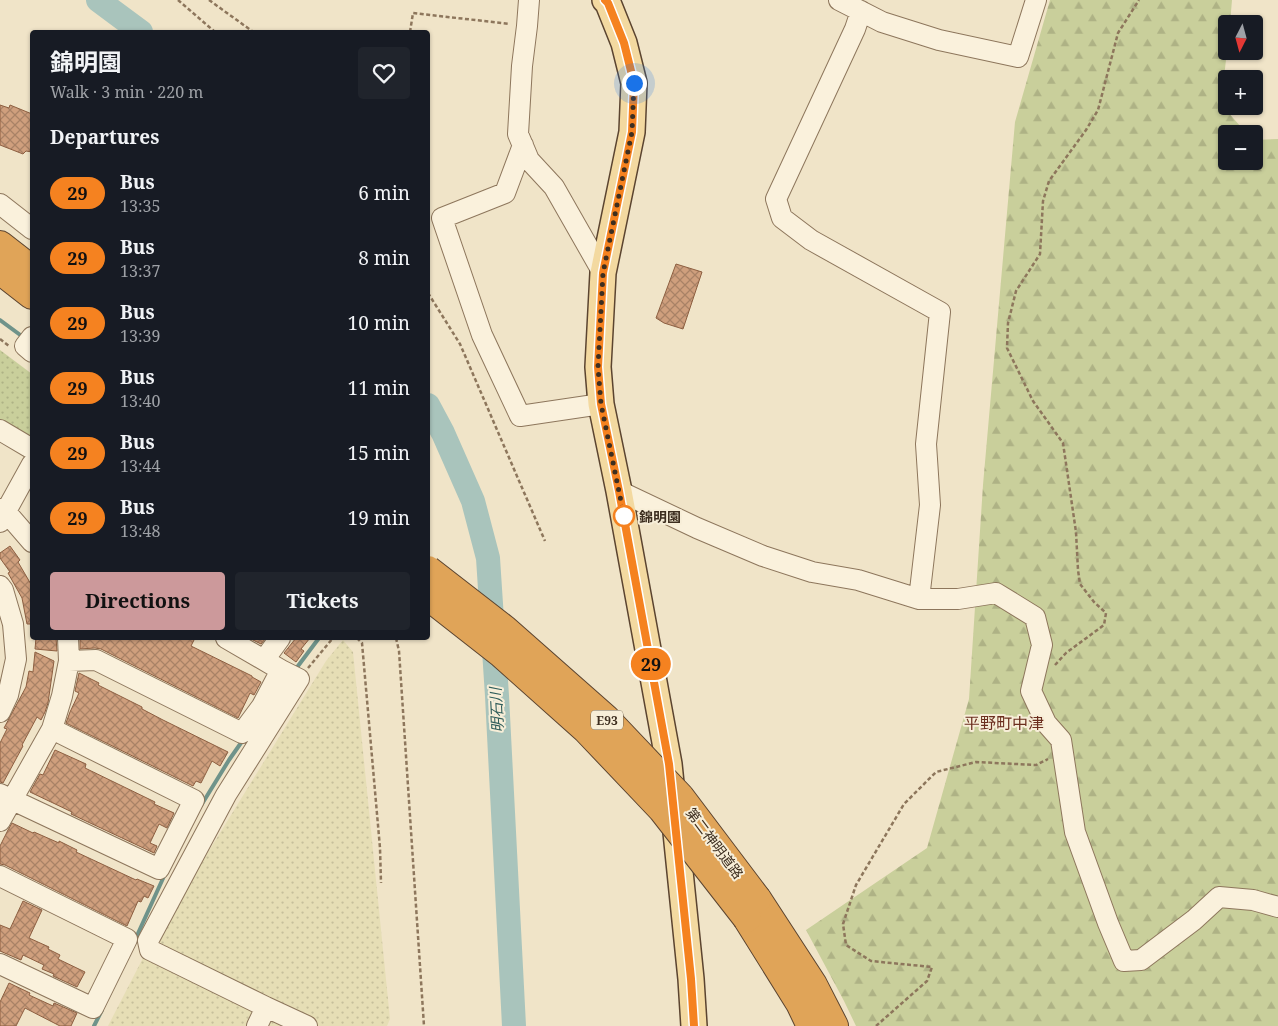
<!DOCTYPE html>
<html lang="en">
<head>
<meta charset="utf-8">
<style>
	body { margin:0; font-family:"Noto Serif","Noto Sans JP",serif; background:#20242c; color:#f1f3f6; height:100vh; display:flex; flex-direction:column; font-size:19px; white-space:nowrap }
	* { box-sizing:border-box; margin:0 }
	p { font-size:16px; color:#9ea1a6 }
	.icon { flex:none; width:28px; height:28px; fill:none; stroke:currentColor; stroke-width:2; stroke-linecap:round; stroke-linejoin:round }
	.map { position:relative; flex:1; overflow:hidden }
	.side { position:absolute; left:30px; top:30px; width:400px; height:610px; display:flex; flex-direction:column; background:#171b24; border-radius:5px; box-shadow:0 1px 4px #0004 }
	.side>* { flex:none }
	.badge { padding:0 10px; border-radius:16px; font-size:18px; line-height:32px }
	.needle { width:32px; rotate:186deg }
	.tools { position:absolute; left:1218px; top:15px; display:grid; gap:10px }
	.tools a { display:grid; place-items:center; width:45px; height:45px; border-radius:5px; background:#171b24; box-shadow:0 1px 4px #0004; font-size:25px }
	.you { position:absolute; width:25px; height:25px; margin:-12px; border:4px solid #fff; border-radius:50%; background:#1a73e8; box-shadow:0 0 0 8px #1a73e833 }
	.map>.badge { position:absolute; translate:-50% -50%; box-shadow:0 0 0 2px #fff }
	h2 { padding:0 20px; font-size:19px; line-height:45px }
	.round { display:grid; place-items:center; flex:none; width:52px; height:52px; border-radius:5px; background:#20242c }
	.overview { display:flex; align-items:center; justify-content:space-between; height:85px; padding:0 20px }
	h1 { font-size:24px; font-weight:700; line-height:38px }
	.action { display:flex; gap:10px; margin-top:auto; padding:10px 20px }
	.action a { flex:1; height:58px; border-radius:5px; background:#cc999b; color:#111; font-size:20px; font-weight:700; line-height:58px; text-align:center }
	.action a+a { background:#20242c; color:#f1f3f6 }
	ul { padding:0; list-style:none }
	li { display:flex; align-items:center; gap:15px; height:65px; padding:0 20px }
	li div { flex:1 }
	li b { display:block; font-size:19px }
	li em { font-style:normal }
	li .badge { min-width:55px; font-weight:700; text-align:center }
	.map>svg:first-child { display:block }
	.farmland { fill:url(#farmland-dots) }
	.forest { fill:url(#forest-firs) }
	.park { fill:url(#park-dots) }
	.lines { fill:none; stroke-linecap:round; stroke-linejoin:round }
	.stream { stroke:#6f938a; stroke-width:4 }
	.river { stroke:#a9c4bc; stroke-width:24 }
	.building { fill:url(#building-cross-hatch); stroke:#8d5f41 }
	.minor-casing { stroke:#8d765c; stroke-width:22 }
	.major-casing { stroke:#5b4430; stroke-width:28 }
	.highway-casing { stroke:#5b4430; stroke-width:30 }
	.path { stroke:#8d765c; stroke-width:2.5; stroke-dasharray:4 2.5; stroke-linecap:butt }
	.minor { stroke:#faf1dc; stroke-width:20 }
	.major { stroke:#f3d9a0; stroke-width:25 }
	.highway { stroke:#e0a458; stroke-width:28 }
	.highway-bridge-casing { stroke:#5b4430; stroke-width:30; stroke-linecap:butt }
	.highway-bridge { stroke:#e0a458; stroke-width:28 }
	.line-casing { stroke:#fff; stroke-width:11 }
	.line { stroke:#f58220; stroke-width:8 }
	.walk { stroke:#3d2e20; stroke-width:5; stroke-dasharray:0 9 }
	.stop-dot { fill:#fff; stroke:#f58220; stroke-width:2.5 }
	.labels { text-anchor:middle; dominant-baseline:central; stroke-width:4; stroke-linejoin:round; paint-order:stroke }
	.shield { fill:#f7eed8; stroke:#756857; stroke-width:1 }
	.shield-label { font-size:12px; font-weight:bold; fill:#3d2e20 }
	.stop-label { font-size:14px; font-weight:bold; fill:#3d2e20; stroke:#f7eed8; text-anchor:start }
	.street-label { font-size:14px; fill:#3d2e20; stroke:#f7eed8 }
	.water-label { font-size:15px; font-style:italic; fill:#2f5d5a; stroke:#f7eed8 }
	.quarter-label { font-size:16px; fill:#6b2e1e; stroke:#f7eed8 }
</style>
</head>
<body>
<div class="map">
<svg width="1278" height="1026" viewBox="0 0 1278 1026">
	<defs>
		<pattern id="farmland-dots" width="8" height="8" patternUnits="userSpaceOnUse" patternTransform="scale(1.25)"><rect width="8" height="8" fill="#e6deb5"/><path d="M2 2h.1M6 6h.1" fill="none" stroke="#c6bf9b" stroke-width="1.8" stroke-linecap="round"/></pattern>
		<pattern id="forest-firs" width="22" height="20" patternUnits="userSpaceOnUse" patternTransform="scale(1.25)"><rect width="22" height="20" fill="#c9cf9b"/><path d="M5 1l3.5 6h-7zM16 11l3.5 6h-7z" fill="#aeb285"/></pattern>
		<pattern id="park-dots" width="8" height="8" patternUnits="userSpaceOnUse" patternTransform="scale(1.25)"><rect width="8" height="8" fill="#c9cf9b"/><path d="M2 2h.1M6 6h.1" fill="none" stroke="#aeb285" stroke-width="1.8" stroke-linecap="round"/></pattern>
		<pattern id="building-cross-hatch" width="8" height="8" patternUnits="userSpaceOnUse" patternTransform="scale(1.25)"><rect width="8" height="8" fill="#cf9f7d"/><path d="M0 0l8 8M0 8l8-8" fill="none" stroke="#a98266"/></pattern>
	</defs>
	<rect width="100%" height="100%" fill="#f0e4c8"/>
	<path class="farmland" d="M343,640l10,12 37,367 -3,7h-279l35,-68 183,-297z"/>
	<path class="forest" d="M1050,0h182l-2,24h-4l1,27 -6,53 26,30h-21v27h28v-21l24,-1v887h-422l-12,-25 -38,-71 121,-82 42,-149 14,-214 32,-363z"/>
	<path class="park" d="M0,350l32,24v69l-32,-18z"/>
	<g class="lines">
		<path class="stream" d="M0,320l23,17
			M295,670l24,-32
			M202,804l27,-44 14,-20
			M135,940l30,-66
			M94,1026l8,-16"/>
		<path class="river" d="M98,0l43,32
			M428,405l15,28 30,68 15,57 9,138 17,330"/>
	</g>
	<path class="building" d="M0,105l9,3 1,-3 22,9v38l-6,-1 -3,3 -23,-9z
		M676,264l26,8 -19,57 -19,-6 -8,-5z
		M10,546l10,14 -2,2 14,24v38h-5l-5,-26 -14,-25 2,-1 -10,-14v-5z
		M36,638h20l1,13 -22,-2z
		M80,638h115l-4,8 61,30v1l9,5 -7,13 -4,-2 -12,25 -137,-69 -6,-1 -15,1z
		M249,638h17l-5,6z
		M296,638h14l-9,11 3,2 -8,11 -12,-9z
		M35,652l19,9 -6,42 -3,9 -4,8 -4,-3 -15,28 1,1 -20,37 -3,-1v-39l7,-14 -3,-1 22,-41 3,-16 4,1z
		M79,673l20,10 -1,2 44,22v2l21,11 65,32 -8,14 -8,-5 -11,22 -5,-2 -3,5 -127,-63 4,-11 9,-19 -4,-2z
		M55,750l31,14 -1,4 70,34 -1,2 20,9 -7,15 -8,-4 -9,19 7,3 -3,7 -83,-39 1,-2 -42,-20 10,-18 3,1z
		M12,823l21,10 1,-1 25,11v-2l18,9 -1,2 60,28 1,-1 17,7 -6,12 -4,-2 -3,6 -3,-1 -11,25 -122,-61 -5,-1v-18l8,-16z
		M23,901l19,9 -13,28 20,9 -1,2 12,6 -2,4 27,13 -8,15 -24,-11 1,-2 -12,-5 2,-4 -21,-10 -2,5 -21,-9v-26l10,4z
		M9,983l21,10 -1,2 24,11 1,-3 23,10 -6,13h-11l-35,-18 -9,18h-16v-24z"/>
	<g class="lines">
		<defs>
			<path id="minor" d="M529,0l-2,26 -5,40 -4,68 11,26 25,27 49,86
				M839,0l43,22 57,18 79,17 18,-57
				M861,11l-6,18 -79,170 6,19 29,22 129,72 -14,132 4,61 -11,94
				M523,145l-18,48 -63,25 40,117 38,81 81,-12
				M0,204l32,25
				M32,337l-7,9 7,6
				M0,430l32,19
				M619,491l78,37 66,28 49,16 46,8 61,19h39l38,-6 39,24 7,28 -11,46 15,32 15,17 14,92 33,91 16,38 17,-1 53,-40 25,-23 34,3 25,7
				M0,509l6,3 26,30
				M0,522l32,-58
				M0,586l3,4 10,34 3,35 -8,36 -8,17
				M264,660l16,-22
				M69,661l27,-1 146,73 20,-27 19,-36 -55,-32
				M0,794l159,75 35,-69 -142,-71
				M0,821l52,-92 10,-33 7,-35 -1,-23
				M0,876l127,63 -34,69 -93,-44
				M266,1007l-116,-57 -2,-9 78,-146 73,-116 -18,-9
				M257,1026l9,-19 41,19"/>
			<path id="major" d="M605,0l3,3 16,40 10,40 -2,49 -29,141 -5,94 3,37 18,87 50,273 22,215 3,47"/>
			<path id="highway" d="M0,245l32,25
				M0,270l32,25
				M757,899l56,86 21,41
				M747,918l53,85 11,23"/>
		</defs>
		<use href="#minor" class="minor-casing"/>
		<use href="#major" class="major-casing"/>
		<use href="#highway" class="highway-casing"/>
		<path class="path" d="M178,0l37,32
			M209,0l43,31 8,1
			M410,32l3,-19 97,11
			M428,293l32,51 85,197
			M0,339l9,7
			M357,638l5,5 18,205 1,35
			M396,638l3,13 25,375
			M1055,665l11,-12 38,-28 2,-12 -12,-11 -14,-18 -2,-14 -2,-38 -13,-89 -30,-42 -26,-53 1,-25 8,-32 24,-37 3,-53 6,-20 37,-51 12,-20 20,-77 21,-33
			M308,668l25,-30
			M876,1026l51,-45 5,-14 -61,-6 -25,-16 -3,-21 13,-39 48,-81 32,-32 40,-10 60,3 12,-6"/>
		<use href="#minor" class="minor"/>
		<use href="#major" class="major"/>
		<use href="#highway" class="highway"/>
		<defs>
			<path id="highway-bridge" d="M428,570l76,59 102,90 74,78 77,102
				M428,596l74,58 84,75 76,80 85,109"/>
		</defs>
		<use href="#highway-bridge" class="highway-bridge-casing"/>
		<use href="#highway-bridge" class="highway-bridge"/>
	</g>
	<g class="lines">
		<defs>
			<path id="line" d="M605,0l3,3 16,40 10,40 -2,49 -29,141 -5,94 3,37 18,87 50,273 22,215 3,47"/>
		</defs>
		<use href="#line" class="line-casing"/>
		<use href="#line" class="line"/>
		<path class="walk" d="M624,516l-23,-112 -3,-37 5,-94 29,-141 2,-49"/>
	</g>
	<circle class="stop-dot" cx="624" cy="516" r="10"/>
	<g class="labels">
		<rect class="shield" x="591" y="710.5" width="32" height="19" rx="4"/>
		<g class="shield-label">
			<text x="607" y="720">E93</text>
		</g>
		<g class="stop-label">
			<text x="639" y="516">錦明園</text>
		</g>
		<g class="street-label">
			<text transform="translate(715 843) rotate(53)">第二神明道路</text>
		</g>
		<g class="water-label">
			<text transform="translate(496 710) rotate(-93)">明石川</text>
		</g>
		<g class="quarter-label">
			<text x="1004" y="723">平野町中津</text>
		</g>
	</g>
</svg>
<div class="tools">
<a><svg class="needle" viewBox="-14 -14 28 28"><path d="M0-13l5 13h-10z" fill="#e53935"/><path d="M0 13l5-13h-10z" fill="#9ea1a6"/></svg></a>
<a>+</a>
<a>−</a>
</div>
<div class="you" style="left:634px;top:83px"></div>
<b class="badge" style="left:651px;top:664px;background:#f58220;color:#111">29</b>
<section class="side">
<div class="overview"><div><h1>錦明園</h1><p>Walk · 3 min · 220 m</p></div><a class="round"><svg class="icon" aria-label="heart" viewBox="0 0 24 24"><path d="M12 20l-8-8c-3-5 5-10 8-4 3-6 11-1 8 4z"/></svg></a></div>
<h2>Departures</h2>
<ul>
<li><span class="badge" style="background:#f58220;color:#111">29</span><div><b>Bus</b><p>13:35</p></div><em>6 min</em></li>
<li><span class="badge" style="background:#f58220;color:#111">29</span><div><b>Bus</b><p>13:37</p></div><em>8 min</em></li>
<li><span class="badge" style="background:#f58220;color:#111">29</span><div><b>Bus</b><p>13:39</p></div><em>10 min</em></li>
<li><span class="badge" style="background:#f58220;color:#111">29</span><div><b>Bus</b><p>13:40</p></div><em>11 min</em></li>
<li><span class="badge" style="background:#f58220;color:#111">29</span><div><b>Bus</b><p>13:44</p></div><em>15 min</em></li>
<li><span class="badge" style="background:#f58220;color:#111">29</span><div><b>Bus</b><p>13:48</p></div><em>19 min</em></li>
</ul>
<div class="action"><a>Directions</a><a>Tickets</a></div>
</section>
</div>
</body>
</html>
